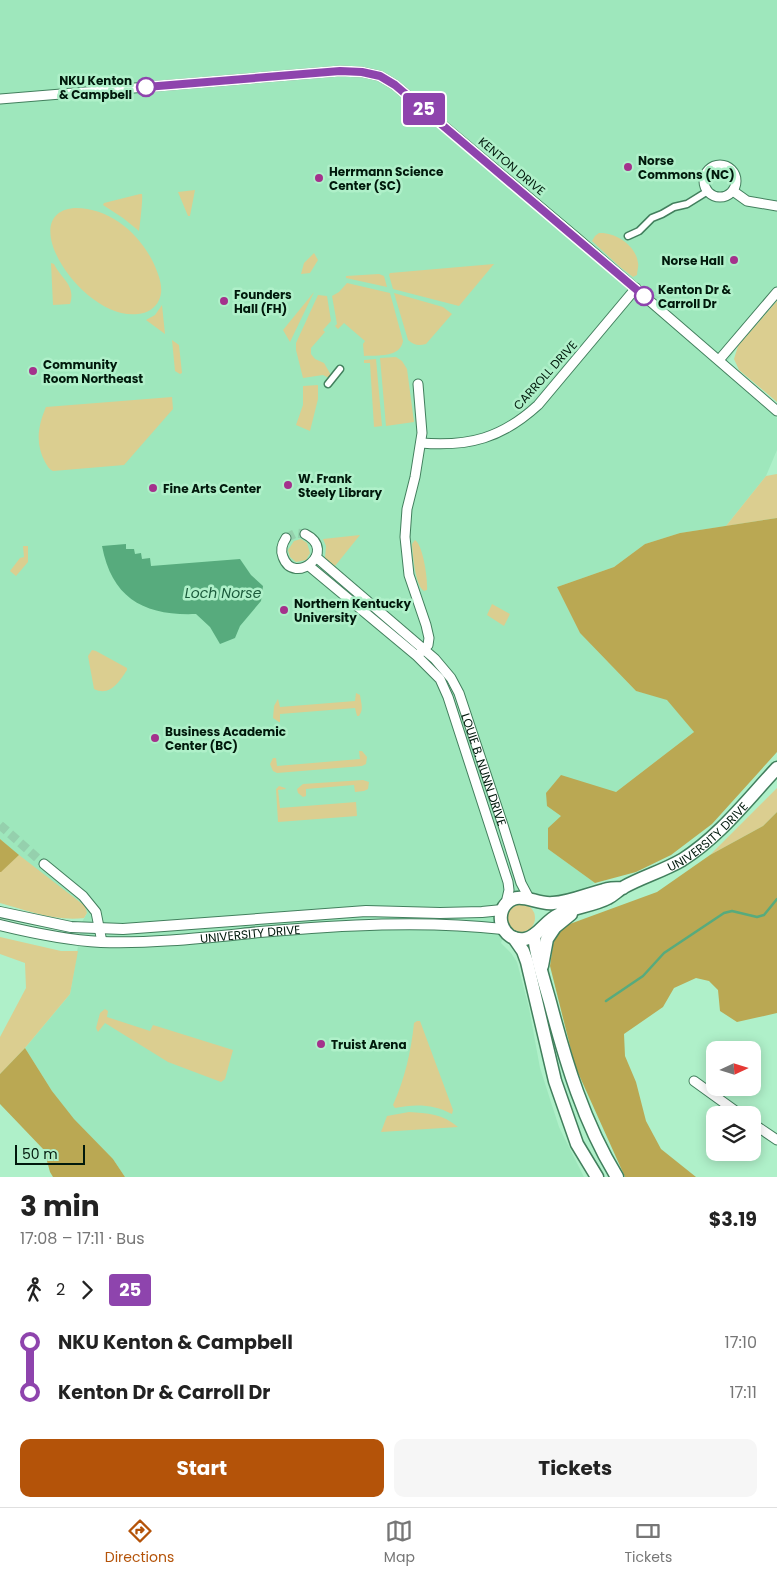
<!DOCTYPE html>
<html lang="en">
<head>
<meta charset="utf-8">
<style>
	body { margin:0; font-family:Poppins,sans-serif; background:#f6f6f6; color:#222; height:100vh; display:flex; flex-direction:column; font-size:19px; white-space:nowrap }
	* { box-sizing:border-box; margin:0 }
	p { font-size:16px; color:#767676 }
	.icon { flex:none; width:28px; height:28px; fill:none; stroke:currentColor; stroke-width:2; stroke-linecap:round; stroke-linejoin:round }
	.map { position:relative; height:1177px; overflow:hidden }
	.side { display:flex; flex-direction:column; background:#fff; flex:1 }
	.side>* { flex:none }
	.badge { padding:0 10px; border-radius:4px; font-size:18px; line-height:32px }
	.needle { width:32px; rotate:86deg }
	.buttons { position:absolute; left:706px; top:1041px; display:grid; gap:10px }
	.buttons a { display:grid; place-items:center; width:55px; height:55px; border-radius:10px; background:#fff; box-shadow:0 2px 12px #0003; font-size:25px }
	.scale { position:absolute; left:15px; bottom:12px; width:70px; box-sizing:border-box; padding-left:5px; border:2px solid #01190c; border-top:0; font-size:14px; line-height:18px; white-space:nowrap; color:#01190c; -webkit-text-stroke:4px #aff0c9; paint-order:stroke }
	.map>.badge { position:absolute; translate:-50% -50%; box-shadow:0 0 0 2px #fff }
	.legs { display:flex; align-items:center; gap:8px; height:55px; padding:0 20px; font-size:16px }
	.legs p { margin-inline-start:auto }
	.overview { display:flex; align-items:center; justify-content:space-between; height:85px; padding:0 20px }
	h1 { font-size:28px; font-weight:700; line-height:38px }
	.button { display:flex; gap:10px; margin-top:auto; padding:10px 20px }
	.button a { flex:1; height:58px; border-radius:10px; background:#b45309; color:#fff; font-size:20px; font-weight:700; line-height:58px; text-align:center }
	.button a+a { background:#f6f6f6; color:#222 }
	ul { padding:0 20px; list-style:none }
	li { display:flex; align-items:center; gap:18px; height:50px; font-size:19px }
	li i { display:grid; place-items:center; width:8px; height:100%; margin:0 6px; background:currentColor }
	li i::after { content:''; width:12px; height:12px; margin:-6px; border:4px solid; border-radius:50%; background:#fff }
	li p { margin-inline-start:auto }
	li:first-child i { background:linear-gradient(#0000 50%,currentColor 0) }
	li:last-child i { background:linear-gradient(currentColor 50%,#0000 0) }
	.tabs { display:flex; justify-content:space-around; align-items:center; height:70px; border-top:1px solid #e0e0e0; background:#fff; font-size:14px; color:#767676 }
	.tabs a { display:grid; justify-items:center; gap:2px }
	.tabs .selected { color:#b45309 }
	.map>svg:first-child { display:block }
	.built { fill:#9ee7bc }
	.green { fill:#dbce90 }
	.forest { fill:#baa853 }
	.water { fill:#57ab7d }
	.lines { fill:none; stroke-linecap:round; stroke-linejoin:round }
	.stream { stroke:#57ab7d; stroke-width:2.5 }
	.minor-tunnel { stroke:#95d0ad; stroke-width:9; stroke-dasharray:9 4.5; stroke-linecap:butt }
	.pedestrian-casing { stroke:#427f5d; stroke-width:9 }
	.minor-casing { stroke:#427f5d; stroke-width:11 }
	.tertiary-casing { stroke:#427f5d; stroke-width:12 }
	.secondary-casing { stroke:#427f5d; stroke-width:15 }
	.pedestrian { stroke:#fff; stroke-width:6 }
	.minor { stroke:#fff; stroke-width:9 }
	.tertiary { stroke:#fff; stroke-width:10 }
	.secondary { stroke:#fff; stroke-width:12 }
	.line-1-casing { stroke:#fff; stroke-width:11 }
	.line-1 { stroke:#8e44ad; stroke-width:8 }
	.stop-1-dot { fill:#fff; stroke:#8e44ad; stroke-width:2.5 }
	.poi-dot { fill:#a4318c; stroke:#aff0c9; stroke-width:2 }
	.labels { text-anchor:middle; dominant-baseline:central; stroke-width:5; stroke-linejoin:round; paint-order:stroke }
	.stop-label { font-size:12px; font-weight:bold; fill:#01190c; stroke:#aff0c9; text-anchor:end }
	.poi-label { font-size:12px; font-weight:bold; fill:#01190c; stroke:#aff0c9; text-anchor:start }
	.street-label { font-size:12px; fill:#01190c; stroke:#aff0c9 }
	.water-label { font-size:14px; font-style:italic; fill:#1b5a3b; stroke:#aff0c9 }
</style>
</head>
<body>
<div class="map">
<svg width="777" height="1177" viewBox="0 0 777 1177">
	<rect width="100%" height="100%" fill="#aff0c9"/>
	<path class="built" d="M0,0h777v301l-39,45 -16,24 55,48v32l-11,26 -40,50 -46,7 -35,11 -31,23 -57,20 23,46 56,58 31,8 27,33 -78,60 -55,24 -13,33 47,34 -23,11 -17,4 -13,-1 -22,-6 -5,1 -16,11 -4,11 8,23 -2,6 10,10 6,9 12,46 11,60 19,59 25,50h-459l-12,-18 -39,-39 -22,-29 -27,-43 45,-54 12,-72 5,-9 -87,-74z"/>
	<path class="green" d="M195,190l-5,26h-2l-10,-24z
		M140,194h2c1,5 -2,30 -3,37l-16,-13 -20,-13 1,-2z
		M74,208c39,-1 72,31 84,66 3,8 5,18 1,26 -4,9 -12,13 -21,14 -55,7 -125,-100 -64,-106z
		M599,233c16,-1 37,12 39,30 1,3 -1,8 -1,12l-4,2 -13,-10 -28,-26 3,-5z
		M314,253l4,7 -8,13 -9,1 3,-11z
		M51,263l3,1c8,16 22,21 16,40l-17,1z
		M494,264l-35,42 -66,-17 -4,-14 1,-2z
		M379,274l5,2 3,11 -41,-9v-2z
		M347,283l43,10 13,48c-3,17 -25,14 -39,15l-1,-12 2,-3 -21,-18 -6,6 -3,-3 2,-2 -5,-28 7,-4z
		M314,292l-24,50 -7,-12z
		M394,293l49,14 9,7 -26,30c-8,2 -12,1 -18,-4z
		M318,295l9,1 4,25 -8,9 2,2 -14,16v6l4,5 9,4 7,12 -2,3 -6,-3 -20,3 -7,-28v-7z
		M777,301v101l-38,-32 -5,-11 4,-13z
		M162,305l3,29 -19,-14 9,-5z
		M172,340l7,5 3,28 -2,1 -5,-3z
		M396,357l6,4 5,8 7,53 -28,4 -6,-68z
		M376,359l6,67 -8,1 -4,-64h-6v-3z
		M318,385v14l-8,32 -14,-6 7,-20v-19z
		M172,397l1,12 -49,56 -71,6c-4,-2 -5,-4 -8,-9 -10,-19 -7,-36 1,-55z
		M777,474v44l-51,8 40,-50z
		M360,535l-25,31 -10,-8 1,-12 -3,-7z
		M301,539l6,4 3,10 -4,7 -10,2 -6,-5 -2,-7 6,-9z
		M415,540c8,5 13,39 12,50l-3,1c-9,-6 -11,-36 -12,-47z
		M23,546h5v16l-12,14 -6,-5 10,-13 4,-1z
		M492,604l18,10 -6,12 -17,-11z
		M92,650l4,1 31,17v2c-8,12 -17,27 -33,19l-6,-33z
		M356,693l4,2c1,8 4,14 -1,21h-2l-2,-8 -75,6v8h-1l-6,-4 1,-12 4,-7 2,8 75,-6z
		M359,751h3l5,6 -1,7 -4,2 -85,7 -4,-2 -3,-7 3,-6h3l1,8 83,-7z
		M363,780l6,2 -1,7 -4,2 -9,1 -1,-7 -48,4v7l-3,1 -5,-4 -1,-4 6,-5z
		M279,786l6,2 1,1 -8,1 2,18 76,-6 1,14 -79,6 -2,-33z
		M777,788v24l-14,14 -53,29z
		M19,855l66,51 2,7 -3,5c-27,4 -58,-8 -84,-15v-31z
		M507 918a14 14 0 1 1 28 0a14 14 0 1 1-28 0Z
		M0,937l61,14h17l-8,43 -45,54 -25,26v-37l26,-49 -1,-25 -25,-9z
		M105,1009l3,2 -1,6 43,14 3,-6 80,25 -8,29 -4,3 -53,-20 -63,-39 -7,9 -2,-4 4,-15z
		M417,1021h3l33,89 -1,4c-19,-10 -37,-10 -57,-6l-2,-3c12,-27 18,-53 21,-82z
		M409,1112c18,1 34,2 49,15l-77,5 6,-16z"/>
	<path class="forest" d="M777,518v234l-65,72 -41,31 -35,17 -41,11 -47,-34v-21l13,-12 -14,-10 -1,-13 15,-18 55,17 78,-60 -27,-32 -31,-9 -56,-58 -23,-46 57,-20 31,-23 35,-11z
		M777,812v201l-40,9 -17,-11 -2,-21 -9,-9 -13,-3 -22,10 -11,19 -39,27 1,22 11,26 10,39 15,28 35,28h-71l-50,-111 -25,-100 4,-28 13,-13 90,-33 53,-37 53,-29z
		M0,839l19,16 -18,17h-1z
		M25,1048l27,43 22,28 39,40 12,18h-72l-3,-5 -6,-22 -44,-46v-30z"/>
	<path class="water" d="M126,544v5h8l1,5 6,-1 1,6 8,-1 1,8 89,-7 11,16 12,11 -2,15 -21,25 -5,12 -15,6 -10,-17 -14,-13c-51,2 -84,-15 -94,-68z"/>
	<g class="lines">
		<path class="stream" d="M606,1001l37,-25 21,-23 60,-40 8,-2 25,6 7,-2 13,-16"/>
		<path class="minor-tunnel" d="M286,538l10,-5 9,1
			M0,825l44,39"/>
		<defs>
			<path id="pedestrian" d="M628,236l11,-5 13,-13 10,-4 12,-7 13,-3 21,-13
				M328,384l12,-15"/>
			<g id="minor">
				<path d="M0,99l340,-28 22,1 18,4 15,9 182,153 200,173"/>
				<circle cx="720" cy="181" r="16"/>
				<path d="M733,191l14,10 30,5"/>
				<path d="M719,360l58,-68"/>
				<path d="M418,384l4,49 -7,44 -8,32 -2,28 4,38 17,50 3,13 -1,7 -8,8"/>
				<path d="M421,443c48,4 81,-5 117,-38l98,-117"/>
				<path d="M286,538c-4,6 -6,12 -3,19 11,30 56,-6 22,-23"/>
				<path id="s1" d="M316,557l119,102 16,19 8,15 44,132 18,58 8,15"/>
				<path d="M309,566l108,90 23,23 8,18 60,185 1,8 -3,13"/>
				<path d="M44,864l39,32 13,16 6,30"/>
				<path d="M694,1081l47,34"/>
				<path d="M752,1123l25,17"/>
			</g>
			<g id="tertiary">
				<path d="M0,912l71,15 52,2 243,-18 74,2 42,-1 20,-2"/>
				<path id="s2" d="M0,925c33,8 67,15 101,17 51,2 109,-5 159,-10 81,-7 163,-12 243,-3"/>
			</g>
			<g id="secondary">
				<path id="s3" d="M623,888c-6,0 -13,0 -19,2 -17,4 -33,12 -51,13 -14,2 -29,-9 -40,-4 -22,10 -12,44 12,40 13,-2 20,-18 33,-24 15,-8 35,-9 50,-17 6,-3 10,-8 16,-11 18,-10 39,-16 58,-27 38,-24 65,-60 95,-92"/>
				<path d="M534,935c2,23 10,45 16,67 16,61 34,121 67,175"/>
				<path d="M514,938l9,13 4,11 28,119 22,63 20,33"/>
				<path d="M542,966l5,-27 8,-12 16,-13"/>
			</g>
		</defs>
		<use href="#pedestrian" class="pedestrian-casing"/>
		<use href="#minor" class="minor-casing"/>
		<use href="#tertiary" class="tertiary-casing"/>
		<use href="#secondary" class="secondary-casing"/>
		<use href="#pedestrian" class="pedestrian"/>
		<use href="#minor" class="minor"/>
		<use href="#tertiary" class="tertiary"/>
		<use href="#secondary" class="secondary"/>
	</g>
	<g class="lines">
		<defs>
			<path id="line-1" d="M146,87l194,-16 22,1 18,4 15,9 249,211"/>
		</defs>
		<use href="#line-1" class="line-1-casing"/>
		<use href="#line-1" class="line-1"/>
	</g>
	<g class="stop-1-dot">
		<circle cx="146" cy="87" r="9"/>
		<circle cx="644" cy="296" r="9"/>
	</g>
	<g class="poi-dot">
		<circle cx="628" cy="167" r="5"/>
		<circle cx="319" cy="178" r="5"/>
		<circle cx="734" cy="260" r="5"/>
		<circle cx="224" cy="301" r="5"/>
		<circle cx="33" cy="371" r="5"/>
		<circle cx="288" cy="485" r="5"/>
		<circle cx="153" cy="488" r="5"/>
		<circle cx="284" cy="610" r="5"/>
		<circle cx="155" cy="738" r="5"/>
		<circle cx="321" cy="1044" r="5"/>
	</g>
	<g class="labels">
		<g class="stop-label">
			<text x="132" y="80">NKU Kenton<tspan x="132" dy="14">&amp; Campbell</tspan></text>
			<text x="658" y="289" text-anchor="start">Kenton Dr &amp;<tspan x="658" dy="14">Carroll Dr</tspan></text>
		</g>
		<g class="poi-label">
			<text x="638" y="160">Norse<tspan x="638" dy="14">Commons (NC)</tspan></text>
			<text x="329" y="171">Herrmann Science<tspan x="329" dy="14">Center (SC)</tspan></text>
			<text x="724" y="260" text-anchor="end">Norse Hall</text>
			<text x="234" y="294">Founders<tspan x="234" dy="14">Hall (FH)</tspan></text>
			<text x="43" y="364">Community<tspan x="43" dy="14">Room Northeast</tspan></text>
			<text x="298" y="478">W. Frank<tspan x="298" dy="14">Steely Library</tspan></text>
			<text x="163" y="488">Fine Arts Center</text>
			<text x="294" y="603">Northern Kentucky<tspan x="294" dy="14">University</tspan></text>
			<text x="165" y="731">Business Academic<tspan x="165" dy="14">Center (BC)</tspan></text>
			<text x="331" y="1044">Truist Arena</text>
		</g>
		<g class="street-label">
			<text transform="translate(512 166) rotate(40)">KENTON DRIVE</text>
			<text transform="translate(545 375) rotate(-48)">CARROLL DRIVE</text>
			<text stroke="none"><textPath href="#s1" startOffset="279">LOUIE B. NUNN DRIVE</textPath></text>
			<text stroke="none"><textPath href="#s3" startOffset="385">UNIVERSITY DRIVE</textPath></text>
			<text stroke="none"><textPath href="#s2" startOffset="252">UNIVERSITY DRIVE</textPath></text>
		</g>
		<g class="water-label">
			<text x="223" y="593">Loch Norse</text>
		</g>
	</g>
</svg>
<div class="buttons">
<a><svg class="needle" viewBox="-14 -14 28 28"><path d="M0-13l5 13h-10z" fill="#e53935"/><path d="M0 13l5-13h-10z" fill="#767676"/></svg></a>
<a><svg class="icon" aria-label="layers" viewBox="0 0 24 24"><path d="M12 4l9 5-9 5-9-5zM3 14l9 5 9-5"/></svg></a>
</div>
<div class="scale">50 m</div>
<b class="badge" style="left:424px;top:109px;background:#8e44ad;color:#fff">25</b>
</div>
<section class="side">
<div class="overview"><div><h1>3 min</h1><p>17:08 – 17:11 · Bus</p></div><b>$3.19</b></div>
<div class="legs"><svg class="icon" aria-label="walk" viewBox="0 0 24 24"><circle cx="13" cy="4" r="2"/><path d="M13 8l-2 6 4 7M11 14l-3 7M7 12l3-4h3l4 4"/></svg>2<svg class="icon" aria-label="forward" viewBox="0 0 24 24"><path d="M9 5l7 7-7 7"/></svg><b class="badge" style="background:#8e44ad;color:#fff">25</b></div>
<ul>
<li><i style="color:#8e44ad"></i><b>NKU Kenton &amp; Campbell</b><p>17:10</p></li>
<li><i style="color:#8e44ad"></i><b>Kenton Dr &amp; Carroll Dr</b><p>17:11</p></li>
</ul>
<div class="button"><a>Start</a><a>Tickets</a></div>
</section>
<nav class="tabs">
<a class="selected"><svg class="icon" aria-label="directions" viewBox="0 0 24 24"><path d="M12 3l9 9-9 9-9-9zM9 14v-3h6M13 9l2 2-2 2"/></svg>Directions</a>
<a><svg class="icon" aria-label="map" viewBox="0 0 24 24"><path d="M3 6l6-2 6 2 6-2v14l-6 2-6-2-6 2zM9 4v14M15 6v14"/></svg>Map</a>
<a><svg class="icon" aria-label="tickets" viewBox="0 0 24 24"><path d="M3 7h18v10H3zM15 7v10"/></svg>Tickets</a>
</nav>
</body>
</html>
